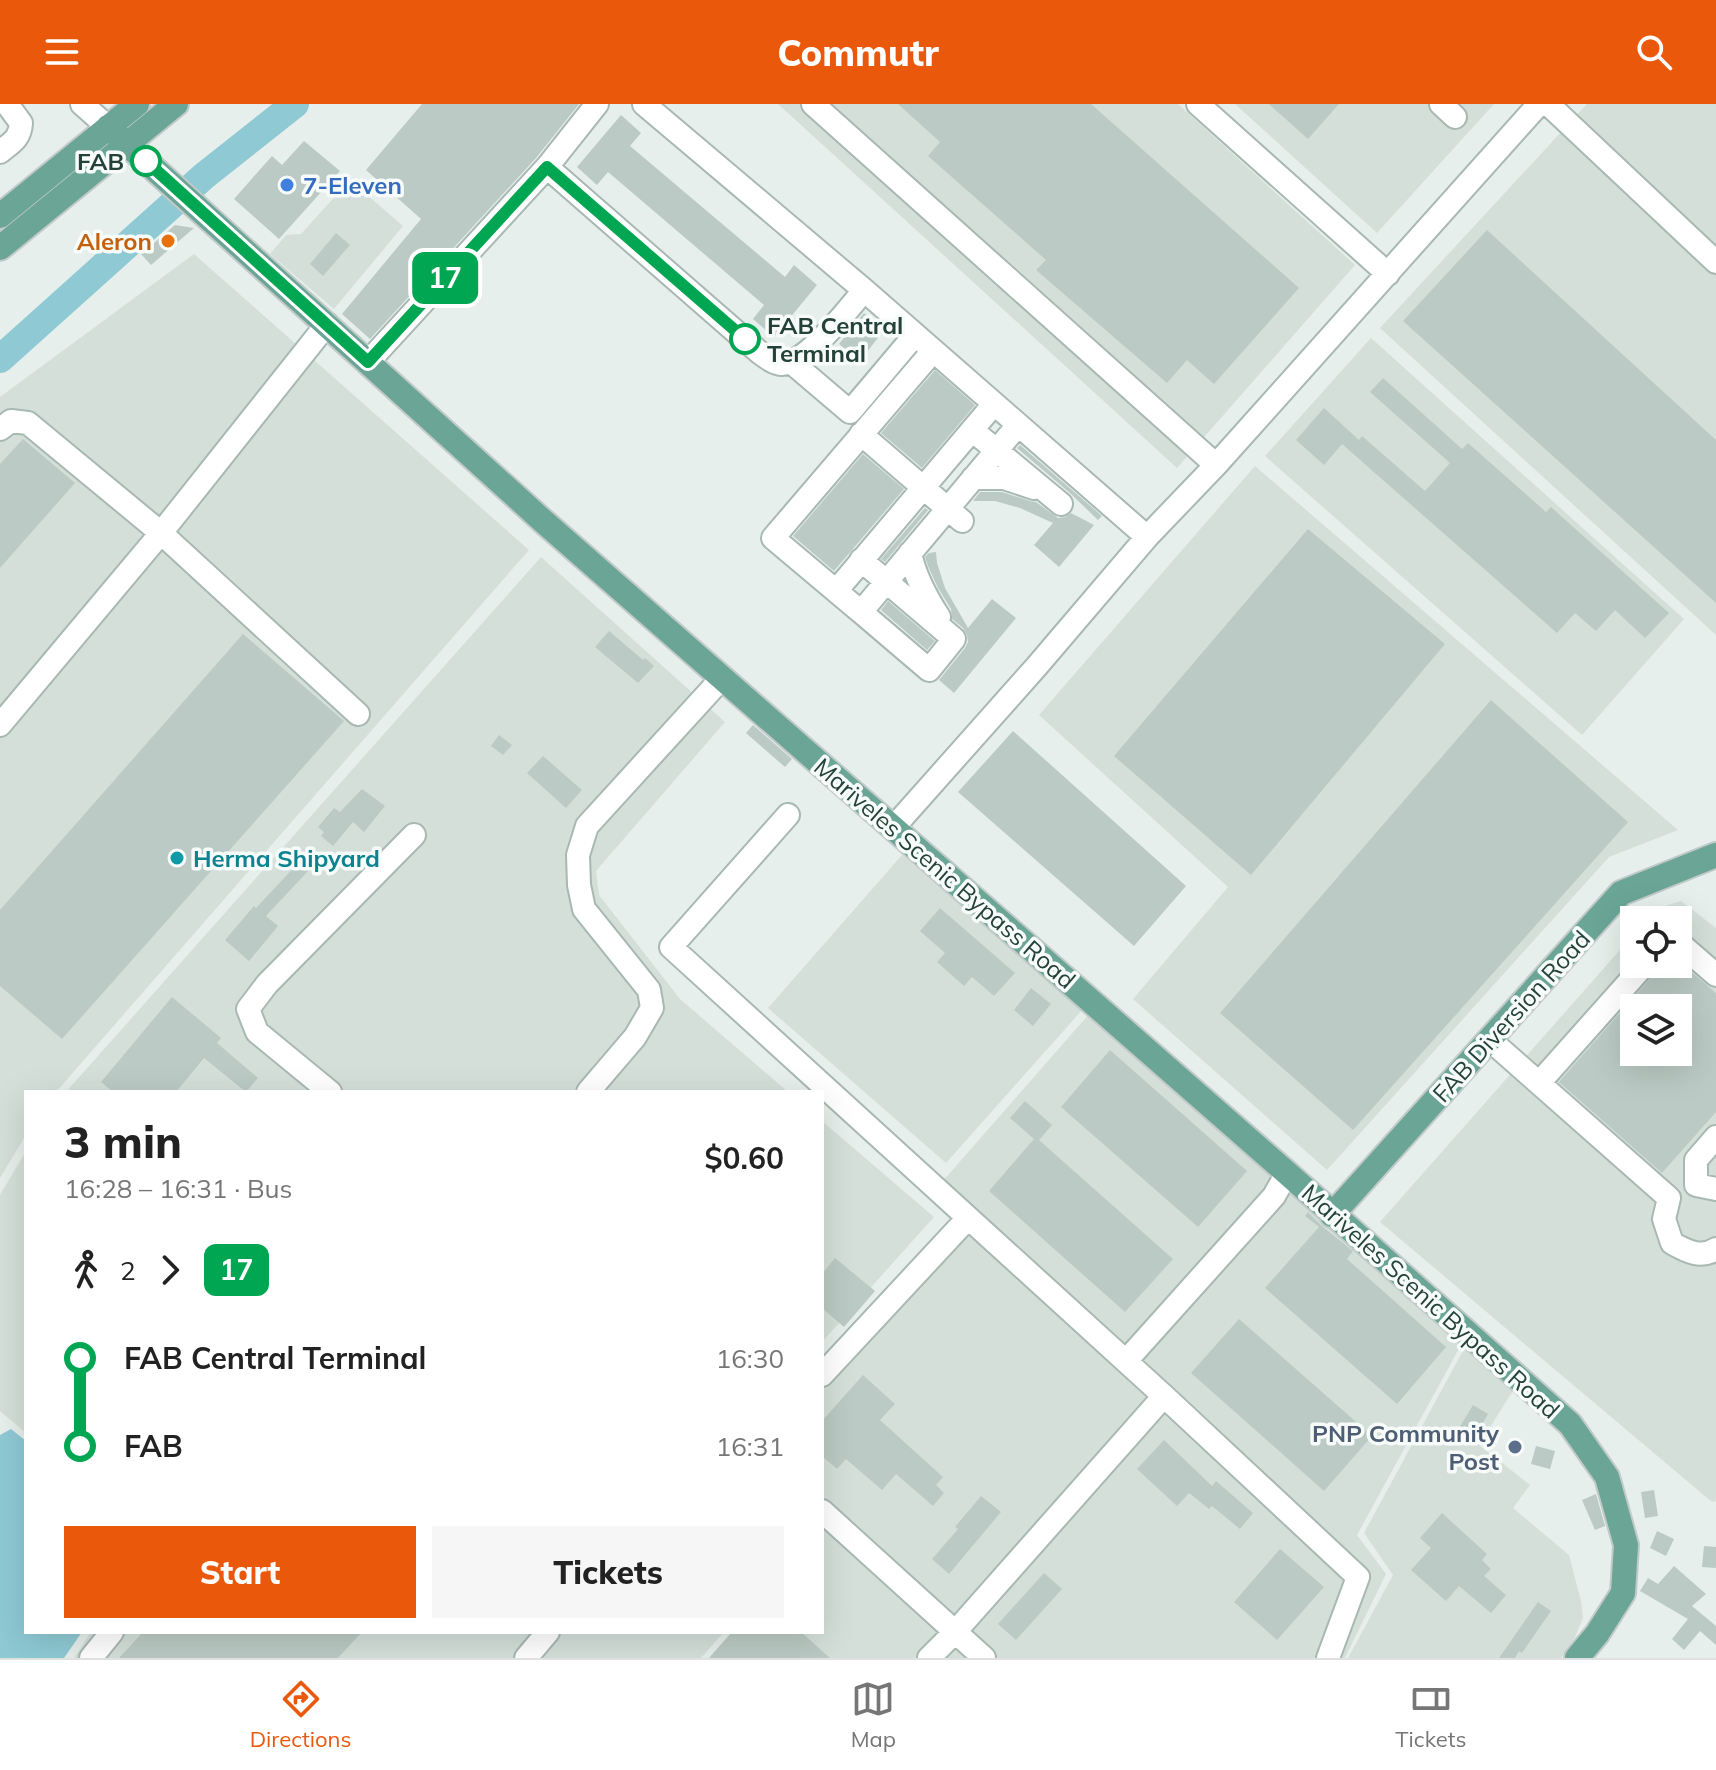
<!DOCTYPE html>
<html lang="en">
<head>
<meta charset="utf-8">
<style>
	body { margin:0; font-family:Mulish,sans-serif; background:#f6f6f6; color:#222; height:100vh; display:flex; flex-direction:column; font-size:30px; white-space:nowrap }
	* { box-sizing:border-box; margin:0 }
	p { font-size:26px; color:#767676 }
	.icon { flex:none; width:44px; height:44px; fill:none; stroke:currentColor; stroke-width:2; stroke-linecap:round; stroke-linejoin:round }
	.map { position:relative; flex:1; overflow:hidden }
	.side { position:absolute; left:24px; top:986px; width:800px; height:544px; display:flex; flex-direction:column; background:#fff; border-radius:0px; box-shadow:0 8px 32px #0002 }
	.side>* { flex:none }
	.badge { padding:0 16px; border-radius:12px; font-size:28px; line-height:52px }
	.controls { position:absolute; left:1620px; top:802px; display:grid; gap:16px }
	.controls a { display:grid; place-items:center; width:72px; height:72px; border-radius:0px; background:#fff; box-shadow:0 8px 32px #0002; font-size:40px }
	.map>.badge { position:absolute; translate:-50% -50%; box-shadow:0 0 0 4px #fff }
	.legs { display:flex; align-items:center; gap:12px; height:88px; padding:0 40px; font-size:26px }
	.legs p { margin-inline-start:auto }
	.overview { display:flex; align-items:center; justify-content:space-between; height:136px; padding:0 40px }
	h1 { font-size:44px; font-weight:800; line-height:60px }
	.action { display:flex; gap:16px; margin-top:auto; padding:16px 40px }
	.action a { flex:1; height:92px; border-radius:0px; background:#ea580c; color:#fff; font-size:32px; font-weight:800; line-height:92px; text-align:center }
	.action a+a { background:#f6f6f6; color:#222 }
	ul { padding:0 40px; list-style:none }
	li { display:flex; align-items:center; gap:28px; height:88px; font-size:30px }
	li i { display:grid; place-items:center; width:12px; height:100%; margin:0 10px; background:currentColor }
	li i::after { content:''; width:20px; height:20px; margin:-10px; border:6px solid; border-radius:50%; background:#fff }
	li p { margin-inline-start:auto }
	li:first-child i { background:linear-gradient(#0000 50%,currentColor 0) }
	li:last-child i { background:linear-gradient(currentColor 50%,#0000 0) }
	header { display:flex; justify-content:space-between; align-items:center; height:104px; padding:0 40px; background:#ea580c; color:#fff; font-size:36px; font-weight:800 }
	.dock { display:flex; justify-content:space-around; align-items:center; height:112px; border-top:2px solid #e0e0e0; background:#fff; font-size:22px; color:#767676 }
	.dock a { display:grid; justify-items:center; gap:4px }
	.dock .active { color:#ea580c }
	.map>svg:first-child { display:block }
	.built { fill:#d4dfda; fill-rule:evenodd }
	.water { fill:#8ec9d4 }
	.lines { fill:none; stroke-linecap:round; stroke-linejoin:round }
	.river { stroke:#8ec9d4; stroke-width:28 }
	.building { fill:#bbcac4; fill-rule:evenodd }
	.minor-casing { stroke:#a8b8b2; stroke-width:26 }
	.major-casing { stroke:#c2cac8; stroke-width:28 }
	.minor { stroke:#fff; stroke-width:22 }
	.major { stroke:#6aa596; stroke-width:24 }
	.line-1-casing { stroke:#fff; stroke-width:18 }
	.line-1 { stroke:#00a651; stroke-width:12 }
	.stop-1-dot { fill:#fff; stroke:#00a651; stroke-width:4 }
	.shop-dot { fill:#3f7fe0; stroke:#f7fbf9; stroke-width:3 }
	.food-dot { fill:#e8710a; stroke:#f7fbf9; stroke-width:3 }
	.culture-dot { fill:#0f9aa8; stroke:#f7fbf9; stroke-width:3 }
	.service-dot { fill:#5c6f8a; stroke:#f7fbf9; stroke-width:3 }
	.labels { text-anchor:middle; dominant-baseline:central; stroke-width:7; stroke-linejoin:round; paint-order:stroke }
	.stop-label { font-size:24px; font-weight:bold; fill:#24423a; stroke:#f7fbf9; text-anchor:end }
	.shop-label { font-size:24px; font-weight:bold; fill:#366cbe; stroke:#f7fbf9; text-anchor:start }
	.food-label { font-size:24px; font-weight:bold; fill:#c56008; stroke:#f7fbf9; text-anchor:end }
	.culture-label { font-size:24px; font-weight:bold; fill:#0d838f; stroke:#f7fbf9; text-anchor:start }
	.street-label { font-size:24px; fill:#24423a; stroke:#f7fbf9 }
	.service-label { font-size:24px; font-weight:bold; fill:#4e5e75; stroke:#f7fbf9; text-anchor:end }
</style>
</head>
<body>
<header><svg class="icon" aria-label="menu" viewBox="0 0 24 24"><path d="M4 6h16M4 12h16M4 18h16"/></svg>Commutr<svg class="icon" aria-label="search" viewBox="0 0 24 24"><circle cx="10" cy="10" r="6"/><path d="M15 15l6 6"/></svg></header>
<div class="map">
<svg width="1716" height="1554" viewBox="0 0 1716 1554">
	<rect width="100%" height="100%" fill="#e6efeb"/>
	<path class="built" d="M778,0h400l177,161 -178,203z
		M1235,0h259l-117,129z
		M1587,0h129v531l-336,-307z
		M350,76l53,46 -69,83 -64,-55 16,-19 15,-1z
		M194,150l335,296 -473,542h-30v43l-26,43v-781z
		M1371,234l313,281 -102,116 -317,-279z
		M1255,362l423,364 -69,27 -282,313 -194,-171 95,-112 -189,-172z
		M541,453l184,165 -129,149 3,24 81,104 108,93h-722z
		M902,751l181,154 -137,154 -178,-155z
		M1681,797l35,27v573l-4,1 -332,-280 254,-288v30h44v-44h-32l10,-11zM1634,904h44v44h-44z
		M1090,909l371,332 -104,190 29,39 -41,84h-636l23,-26h90v-103l3,-3 -3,-3v-164l129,-139 -23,-22z
		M822,1017l112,96 -112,125z
		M26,1047v282l-26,-22v-216z
		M1465,1243l49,42 -35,56 51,40 -17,23 56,47 12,46 2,17 -8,19 -14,21h-213l45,-83 -29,-42z
		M91,1528h633l-23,26h-627z"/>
	<path class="water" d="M11,1325l15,12v191h56l-18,26h-64v-223z"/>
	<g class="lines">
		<path class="river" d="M0,255l204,-183 91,-72"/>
	</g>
	<path class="building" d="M422,0h157l-43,54 -166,181 -28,-25 79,-95 -55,-49z
		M898,0h193l208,184 -85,96 -27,-24 -20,23 -131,-113 10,-10 -118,-104 12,-14z
		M1269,0h70l-31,35z
		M621,11l20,18 -11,13 155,131 9,-12 23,20 -43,52 -21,-18 11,-14 -156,-133 -11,13 -20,-18z
		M304,37l36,30 -61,68 -45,-40 38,-43 10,9z
		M175,121l19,3 -43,37 -10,-11z
		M1487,126l229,210v163l-313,-282z
		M336,129l14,12 -27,31 -13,-12z
		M864,209l20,17 -24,31 -21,-17z
		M935,266l40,35 -53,63 -41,-35z
		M1383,274l79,71 6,-6 78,69 5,-5 118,106 -24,25 -30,-28 -19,21 -21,-18 -18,20 -215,-189 -18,21 -28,-25 28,-32 35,32 3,-4 63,55 25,-28 -80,-71z
		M23,335l52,44 -75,85v-104z
		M1020,341l82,71 -4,4 -28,-27 -53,-45z
		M863,350l41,35 -70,82 -41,-35z
		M980,388h22l28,9 6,1 22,16 7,-1 6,-4 23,12 -35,42 -25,-22 19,-22 -33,-15 -25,-7h-22z
		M925,404l3,2 -43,52 -4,-3z
		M1308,425l137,115 -194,231 -137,-119z
		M936,448l1,11 8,25 23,40 24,-29 24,19 -62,75 -15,-13 26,-32 3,-6 -1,-7 -4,-7 -11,-9 -1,-10 -13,-21 -10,-22 -3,-9 4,-4z
		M888,497l47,40 -8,9 -46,-40z
		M609,527l34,29 2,-2 9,8 -16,17 -43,-36z
		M243,530l101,87 -282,318 -62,-53v-76z
		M1491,596l137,122 -275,308 -133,-117z
		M753,621l39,34 -7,8 -39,-34z
		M1013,627l173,155 -52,60 -176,-154z
		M499,631l13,10 -9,10 -12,-9z
		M543,652l39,34 -16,18 -39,-35z
		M362,685l23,17 -21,26 -11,-10 -20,24 -12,-10 3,-4 -6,-5 16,-19 6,4z
		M300,757l9,9 -43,46 12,10 -29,35 -24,-21 29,-34 2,2z
		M940,804l75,65 -21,23 -22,-19 -8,9 -27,-24 8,-9 -25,-22z
		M1659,860h23l34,29v119l-54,61 -103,-91 96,-109zM1634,904h44v44h-44z
		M1031,884l20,16 -18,22 -19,-16z
		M172,893l49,41 -4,5 41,35 -12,14 -42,-34 -28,34h-63l-12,-10z
		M1110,946l137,121 -49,56 -137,-120z
		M1025,997l27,24 -13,15 134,119 -48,53 -136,-121 45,-52 -24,-21z
		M1308,1108l15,15 30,24 -6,8 99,88 -49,57 -132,-116 54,-61 -14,-11z
		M835,1154l40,33 -31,36 -22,-19v-34z
		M1239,1215l133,117 -48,55 -133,-118z
		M863,1271l32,29 -15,16 63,57 -7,8 8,8 -11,13 -37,-32 -14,16 -36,-31 -9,10 -15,-13v-35z
		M1473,1301l15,9 -13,23 -16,-9z
		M1164,1336l48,46 4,-5 37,32 -13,16 -28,-23 -3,3 -20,-16 -12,13 -40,-37z
		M1536,1342l19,5 -5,18 -19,-5z
		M1654,1386l4,26 -13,2 -4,-26z
		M1596,1390l9,32 -10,4 -13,-30z
		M981,1392l20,16 -52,62 -17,-15 26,-30 -3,-2z
		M1442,1409l45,41 -5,6 9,9 -7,7 22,19 -15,18 -32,-27 -13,15 -35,-31 20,-22 -11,-10z
		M1657,1427l17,8 -8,17 -16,-8z
		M1704,1442l12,1v21l-14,-1z
		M1280,1445l44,38 -47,53 -43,-38z
		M1674,1462l32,28 -14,12 24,20v19l-16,-14 -16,19 -12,-11 16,-20 -48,-28 8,-13 10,6z
		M1044,1469l18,16 -46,51 -18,-16z
		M1538,1498l13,9 -29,42 -3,-2 -4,7h-16z
		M143,1528h219l-24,26h-219z
		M732,1528h69l29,26h-121z"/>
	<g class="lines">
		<defs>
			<path id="minor" d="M82,0l26,23
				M644,0l220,186 283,247
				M813,0l403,361
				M1198,0l190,170
				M1441,0l14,13
				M1548,0l168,158
				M0,48c12,-10 20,-13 21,-29l-14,-19
				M547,63l212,185c7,5 15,12 23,12 24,-1 67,-55 82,-74
				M933,247l-160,187 63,53 158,-187
				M790,257l60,51 65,-77
				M368,258l179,-195 50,-63
				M0,325l11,-8 17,2 133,110 197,181
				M972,326l89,74
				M861,330l101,87
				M973,374h31l30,10
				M910,449c5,24 16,44 29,64
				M836,487l25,21 157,-187
				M861,508l68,58 25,-31 -93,-79
				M0,621l161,-192 166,-209
				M788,711l-117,132 493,449 194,181 -30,81
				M893,724l144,-162 110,-129 69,-72 323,-361
				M1678,838l38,33
				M1490,936l179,158 -5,21 8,24c14,8 29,16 44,6
				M1539,979l106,-119
				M330,988l-73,-60 -9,-23 19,-25 147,-149
				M588,988l47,-55 17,-29 -3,-18 -65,-81 -5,-24 -1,-30 9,-29 135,-148
				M1716,1033l-20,23v25l20,4
				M1126,1257l148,-165 13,-23
				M822,1271l146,-157
				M822,1407l162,147
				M91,1554l21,-26
				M526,1554l22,-26
				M929,1554l26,-26 209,-236"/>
			<path id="major" d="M108,23l435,394 744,652 283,251 37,53 19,68 -3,48 -26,41 -20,24
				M0,112l137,-112
				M0,144l176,-144
				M1332,1111l289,-322 95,-38"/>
		</defs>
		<use href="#minor" class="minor-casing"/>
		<use href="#major" class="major-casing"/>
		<use href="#minor" class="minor"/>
		<use href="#major" class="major"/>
	</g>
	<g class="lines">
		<defs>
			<path id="line-1" d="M146,57l222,201 179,-195 198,172"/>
		</defs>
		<use href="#line-1" class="line-1-casing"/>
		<use href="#line-1" class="line-1"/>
	</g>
	<g class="stop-1-dot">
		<circle cx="146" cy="57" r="14"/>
		<circle cx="745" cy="235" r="14"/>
	</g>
	<circle class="shop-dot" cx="287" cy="81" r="8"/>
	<circle class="food-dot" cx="168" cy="137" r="8"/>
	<circle class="culture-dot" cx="177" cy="754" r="8"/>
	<circle class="service-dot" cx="1515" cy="1343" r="8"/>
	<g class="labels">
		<g class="stop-label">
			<text x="124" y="57">FAB</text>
			<text x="767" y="221" text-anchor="start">FAB Central<tspan x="767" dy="28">Terminal</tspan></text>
		</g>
		<g class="shop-label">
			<text x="303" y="81">7-Eleven</text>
		</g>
		<g class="food-label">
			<text x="152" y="137">Aleron</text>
		</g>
		<g class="culture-label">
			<text x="193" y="754">Herma Shipyard</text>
		</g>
		<g class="street-label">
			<text transform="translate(945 769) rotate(41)">Mariveles Scenic Bypass Road</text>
			<text transform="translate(1511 912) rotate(-48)">FAB Diversion Road</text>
			<text transform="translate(1431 1197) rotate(42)">Mariveles Scenic Bypass Road</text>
		</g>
		<g class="service-label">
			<text x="1499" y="1329">PNP Community<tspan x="1499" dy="28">Post</tspan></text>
		</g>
	</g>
</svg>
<div class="controls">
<a><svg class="icon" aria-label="locate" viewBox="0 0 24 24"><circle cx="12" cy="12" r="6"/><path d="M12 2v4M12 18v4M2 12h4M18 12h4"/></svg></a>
<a><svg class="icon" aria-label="layers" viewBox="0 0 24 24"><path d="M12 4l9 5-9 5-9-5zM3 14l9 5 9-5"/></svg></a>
</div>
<b class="badge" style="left:445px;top:174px;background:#00a651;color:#fff">17</b>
<section class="side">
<div class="overview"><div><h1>3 min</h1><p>16:28 – 16:31 · Bus</p></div><b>$0.60</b></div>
<div class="legs"><svg class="icon" aria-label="walk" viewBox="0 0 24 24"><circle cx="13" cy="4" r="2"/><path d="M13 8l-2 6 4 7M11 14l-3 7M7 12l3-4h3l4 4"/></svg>2<svg class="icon" aria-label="forward" viewBox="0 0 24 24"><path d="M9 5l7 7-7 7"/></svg><b class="badge" style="background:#00a651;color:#fff">17</b></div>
<ul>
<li><i style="color:#00a651"></i><b>FAB Central Terminal</b><p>16:30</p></li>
<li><i style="color:#00a651"></i><b>FAB</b><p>16:31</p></li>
</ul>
<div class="action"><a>Start</a><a>Tickets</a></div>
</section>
</div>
<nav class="dock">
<a class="active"><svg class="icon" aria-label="directions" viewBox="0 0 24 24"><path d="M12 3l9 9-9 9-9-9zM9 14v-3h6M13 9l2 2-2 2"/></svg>Directions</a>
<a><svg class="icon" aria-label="map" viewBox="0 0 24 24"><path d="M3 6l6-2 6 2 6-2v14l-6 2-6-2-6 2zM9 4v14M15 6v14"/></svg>Map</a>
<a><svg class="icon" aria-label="tickets" viewBox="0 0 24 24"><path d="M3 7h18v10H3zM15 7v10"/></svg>Tickets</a>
</nav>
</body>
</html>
